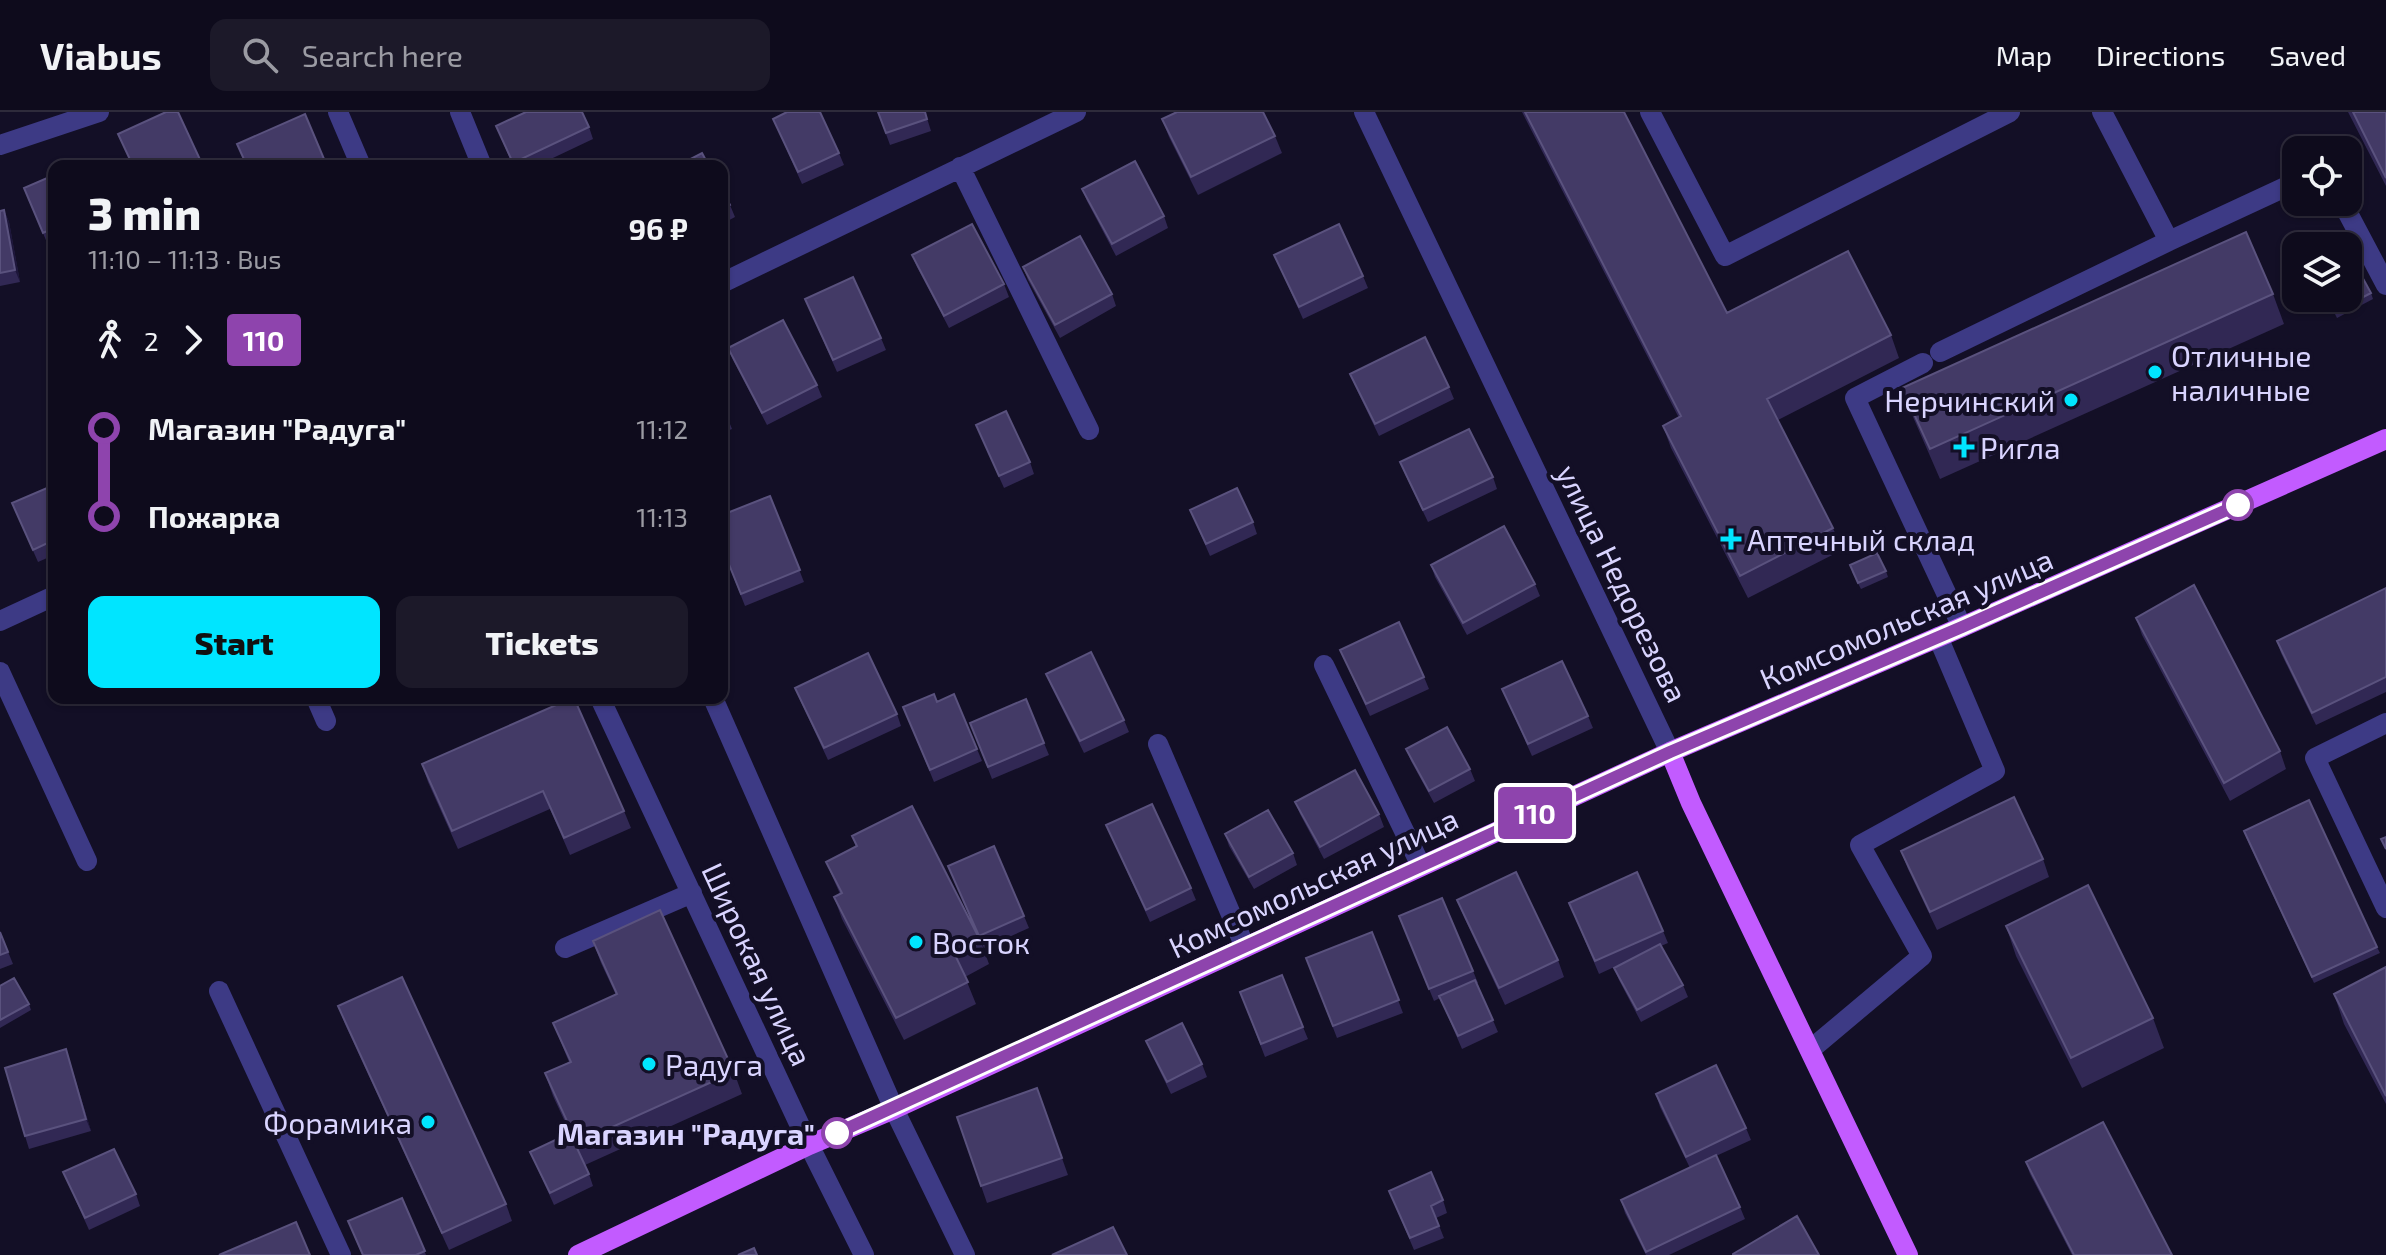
<!DOCTYPE html>
<html lang="en">
<head>
<meta charset="utf-8">
<style>
	body { margin:0; font-family:"Exo 2",sans-serif; background:#1c1929; color:#f1f3f6; height:100vh; display:flex; flex-direction:column; font-size:30px; white-space:nowrap }
	* { box-sizing:border-box; margin:0 }
	p { font-size:26px; color:#9b9ba3 }
	.icon { flex:none; width:44px; height:44px; fill:none; stroke:currentColor; stroke-width:2; stroke-linecap:round; stroke-linejoin:round }
	.map { position:relative; flex:1; overflow:hidden }
	.side { position:absolute; left:48px; top:48px; width:680px; height:544px; display:flex; flex-direction:column; background:#0e0b1c; border-radius:16px; box-shadow:0 2px 6px #0004,0 0 0 2px #2e2b3b }
	.side>* { flex:none }
	.badge { padding:0 16px; border-radius:6px; font-size:28px; line-height:52px }
	.tools { position:absolute; left:2282px; top:24px; display:grid; gap:16px }
	.tools a { display:grid; place-items:center; width:80px; height:80px; border-radius:16px; background:#0e0b1c; box-shadow:0 2px 6px #0004,0 0 0 2px #2e2b3b; font-size:40px }
	.map>.badge { position:absolute; translate:-50% -50%; box-shadow:0 0 0 4px #fff }
	.legs { display:flex; align-items:center; gap:12px; height:88px; padding:0 40px; font-size:26px }
	.legs p { margin-inline-start:auto }
	.summary { display:flex; align-items:center; justify-content:space-between; height:136px; padding:0 40px }
	h1 { font-size:44px; font-weight:800; line-height:60px }
	.action { display:flex; gap:16px; margin-top:auto; padding:16px 40px }
	.action a { flex:1; height:92px; border-radius:16px; background:#00e5ff; color:#111; font-size:32px; font-weight:800; line-height:92px; text-align:center }
	.action a+a { background:#1c1929; color:#f1f3f6 }
	ul { padding:0 40px; list-style:none }
	li { display:flex; align-items:center; gap:28px; height:88px; font-size:30px }
	li i { display:grid; place-items:center; width:12px; height:100%; margin:0 10px; background:currentColor }
	li i::after { content:''; width:20px; height:20px; margin:-10px; border:6px solid; border-radius:50%; background:#0e0b1c }
	li p { margin-inline-start:auto }
	li:first-child i { background:linear-gradient(#0000 50%,currentColor 0) }
	li:last-child i { background:linear-gradient(currentColor 50%,#0000 0) }
	header { display:flex; align-items:center; gap:48px; box-sizing:border-box; height:112px; padding:0 40px; background:#0e0b1c; border-bottom:2px solid #2e2b3b }
	header strong { font-size:38px }
	nav { display:flex; gap:44px; margin-inline-start:auto; font-size:28px }
	.search { width:560px; height:72px; background:#1c1929; display:flex; align-items:center; gap:20px; box-sizing:border-box; padding:0 28px; border-radius:16px; color:#9b9ba3; font-size:30px }
	.map>svg:first-child { display:block }
	.lines { fill:none; stroke-linecap:round; stroke-linejoin:round }
	.minor { stroke:#3d3a85; stroke-width:20 }
	.major { stroke:#c25bff; stroke-width:20 }
	.wall { fill:#312854 }
	.shaded-wall { fill:#1d163a }
	.building { fill:#433a66; stroke:#5a527e; stroke-width:2 }
	.line-1-casing { stroke:#fff; stroke-width:18 }
	.line-1 { stroke:#8e44ad; stroke-width:12 }
	.poi-dot { fill:#00e5ff; stroke:#130f26; stroke-width:3 }
	.stop-1-dot { fill:#fff; stroke:#8e44ad; stroke-width:4 }
	.labels { text-anchor:middle; dominant-baseline:central; stroke-width:8; stroke-linejoin:round; paint-order:stroke }
	.poi-label { font-size:30px; fill:#d9d4ff; stroke:#130f26; text-anchor:start }
	.street-label { font-size:30px; fill:#d9d4ff; stroke:#130f26 }
	.stop-label { font-size:30px; font-weight:bold; fill:#d9d4ff; stroke:#130f26; text-anchor:end }
</style>
</head>
<body>
<header>
<strong>Viabus</strong>
<div class="search"><svg class="icon" aria-label="search" viewBox="0 0 24 24"><circle cx="10" cy="10" r="6"/><path d="M15 15l6 6"/></svg>Search here</div>
<nav><a>Map</a><a>Directions</a><a>Saved</a></nav>
</header>
<div class="map">
<svg width="2386" height="1143" viewBox="0 0 2386 1143">
	<rect width="100%" height="100%" fill="#130f26"/>
	<g class="lines">
		<path class="minor" d="M338,0l23,54
			M460,0l22,54
			M1364,0l306,640
			M1650,0l75,144 285,-144
			M2102,0l67,129 127,-59
			M0,33l99,-33
			M960,55l129,263
			M2342,90l44,83
			M722,171l354,-171
			M1940,240l229,-111
			M1923,251l-68,35 107,229
			M0,509l54,-25
			M1324,553l97,201
			M0,560l87,189
			M316,586l10,23
			M600,586l209,447 55,110
			M713,586l181,411 71,146
			M2386,611l-71,35 71,150
			M1158,632l87,203
			M565,836l127,-55
			M219,879l122,264
			M1810,938l112,-94 -62,-111 135,-74 -57,-134"/>
		<path class="major" d="M1670,640l21,51 217,452
			M578,1143l231,-110 85,-36 776,-357 292,-125 424,-188"/>
	</g>
	<path class="wall" d="M878,0h47l6,19 -41,14z
		M1522,0h102l103,201 164,22 8,23 -121,62 55,108 9,22 -94,48 -77,-150 -8,-22 16,-8z
		M2348,0h38v74z
		M773,7l66,34 5,12 -42,19z
		M1162,7l113,17 7,17 -84,42 -29,-58z
		M496,14l93,1 4,12 -57,27h-23z
		M54,63v67l-6,3 -24,-57z
		M1082,77l82,27 4,12 -52,28 -29,-55z
		M722,78l8,15 5,12 -13,7z
		M4,98l5,12 11,60 -20,4v-75z
		M912,143l92,29 5,13 -60,31 -32,-61z
		M1274,143l89,21 5,12 -65,31z
		M1023,155l89,27 4,12 -56,32 -32,-58z
		M2371,181l2,6 -36,19 -10,-20h21z
		M2273,182l11,30 -344,155 -27,-62 -11,-29z
		M805,187l76,39 5,12 -49,22z
		M728,236l89,37 5,12 -55,28 -34,-65z
		M1350,262l99,13 5,12 -75,37 -24,-50z
		M722,292l10,25 -10,4z
		M976,313l54,37 4,12 -30,14z
		M1400,350l93,15 4,12 -69,33 -23,-48z
		M54,373v70l-16,7 -26,-59z
		M770,384l34,86 -59,24 -23,-58z
		M1190,398l63,12 4,12 -47,22z
		M1431,453l104,19 5,12 -73,39 -32,-58z
		M1886,459l2,6 -27,12 -9,-17z
		M2386,476v104l-70,33 -35,-72 -4,-12z
		M2136,506l144,133 6,18 -56,32 -88,-166z
		M1340,538l84,27 5,12 -59,27z
		M1046,562l78,46 5,12 -45,21 -33,-67z
		M795,576l102,26 4,12 -73,34 -28,-60z
		M1502,577l86,27 5,12 -61,28z
		M937,590l40,47 5,12 -48,21 -31,-75z
		M970,611l74,20 5,12 -57,24z
		M1406,637l64,20 5,12 -41,22 -23,-42z
		M422,652l202,47 7,17 -61,27 -20,-46 -92,40 -30,-67z
		M1295,690l84,12 5,13 -60,32 -24,-45z
		M1106,713l85,63 5,12 -46,22z
		M1225,722l68,19 4,12 -43,24 -25,-43z
		M852,724l129,106 8,22 -24,13 11,27 -72,36 -62,-121 -8,-22 6,-3 -14,-32 30,-15z
		M2246,725l131,110 3,6 -66,30z
		M1901,739l142,8 6,18 -112,53 -29,-61z
		M948,754l76,50 5,12 -45,20z
		M1457,788l101,60 6,17 -59,28 -41,-88z
		M1569,791l94,28 5,12 -7,3 22,39 5,12 -47,25 -22,-42 -5,-12 9,-5 -24,11z
		M1399,804l74,55 5,12h-1l21,49 -36,17 -22,-51 -6,3z
		M2006,814l147,92 11,30 -82,40 -66,-132z
		M0,820l13,32 -13,5z
		M1372,820l31,81 -66,25 -31,-80z
		M593,829l141,131 8,22 -157,71 -32,-69 -8,-23 24,-11 -16,-39 63,-28 -15,-32z
		M2386,855v137l-42,-80 -10,-30z
		M0,874l29,18 2,6 -31,18z
		M1240,880l63,35 5,12 -43,18z
		M338,894l168,198 6,17 -63,29 -104,-226z
		M1146,929l56,23 5,13 -36,17 -20,-41z
		M66,937l25,82 -62,18 -4,-13z
		M1037,976l31,87 -81,28 -30,-86z
		M1656,982l90,34 5,12 -35,16 24,51 5,12 -76,36h-23l-21,-42 -4,-13 69,-32 -30,-61z
		M530,1040l59,22 4,12 -39,19z
		M2026,1050l146,93h-100l-42,-81z
		M63,1060l73,22 4,12 -51,24z
		M1389,1079l54,9 4,13 -11,5 8,20 -30,12z
		M402,1086l24,57h-64l-14,-34z"/>
	<path class="shaded-wall" d="M4,98l5,12 11,60 -5,-12z
		M66,937l4,12 21,70 -5,-12z"/>
	<path class="building" d="M166,0h12l25,54h-70l-15,-32z
		M526,0h56l7,15 -76,36 -17,-37z
		M787,0h33l19,41 -41,19 -25,-53z
		M878,0h47l2,7 -41,14z
		M1177,0h86l12,24 -84,41 -29,-58z
		M1525,0h99l103,201 121,-62 43,84 -124,64 66,129 -93,48 -77,-150 18,-10z
		M2353,0h33v66z
		M305,2l22,52h-80l-10,-22z
		M702,41l7,13h-32z
		M1135,49l29,55 -52,28 -30,-55z
		M54,63v53l-11,5 -19,-45z
		M722,78l8,15 -8,5z
		M4,98l11,60 -15,3v-62z
		M972,112l32,60 -60,32 -32,-61z
		M1339,112l24,52 -64,31 -25,-52z
		M2246,120l27,62 -343,155 -28,-61z
		M1080,124l32,58 -57,31 -32,-58z
		M2354,150l17,31 -36,19 -7,-14h20v-32z
		M853,165l28,61 -48,22 -28,-61z
		M783,208l34,65 -55,28 -34,-65z
		M1425,225l24,50 -74,37 -25,-50z
		M722,292l6,13 -6,2z
		M1006,299l24,51 -31,14 -23,-51z
		M1469,317l24,48 -70,33 -23,-48z
		M54,373v55l-21,10 -21,-47z
		M1237,376l16,34 -47,22 -16,-34z
		M770,384l30,74 -59,24 -19,-47v-32z
		M1504,414l31,58 -72,39 -32,-58z
		M1877,441l9,18 -28,12 -8,-18z
		M2194,473l86,166 -56,32 -88,-165z
		M2386,476v89l-74,36 -35,-72z
		M1399,510l25,55 -58,27 -26,-54z
		M1091,540l33,68 -44,21 -34,-67z
		M868,541l29,61 -73,34 -29,-60z
		M1562,549l26,55 -60,28 -26,-55z
		M934,582l3,8 17,-8 23,55 -47,21 -27,-63z
		M572,586h2l50,113 -60,27 -21,-47 -91,40 -30,-67z
		M1026,587l18,44 -56,24 -18,-44z
		M1447,615l23,42 -41,22 -23,-42z
		M1355,658l24,44 -59,33 -25,-45z
		M2014,685l29,62 -113,53 -29,-61z
		M2309,688l68,147 -65,30 -68,-146z
		M1152,692l39,84 -45,22 -40,-85z
		M912,694l69,136 -26,13 13,27 -72,36 -62,-121 8,-4 -16,-31 31,-16 -5,-10z
		M1268,698l25,43 -44,24 -24,-43z
		M2386,725v12l-5,-10z
		M994,734l30,70 -45,20 -31,-70z
		M1516,760l42,88 -59,28 -42,-88z
		M1637,760l26,59 -68,30 -26,-58z
		M2088,773l65,133 -82,40 -65,-132z
		M1442,786l31,73 -44,18 -30,-73z
		M660,798l74,162 -157,71 -32,-70 26,-11 -18,-39 64,-29 -24,-53z
		M0,820l8,20 -8,3z
		M1372,820l27,68 -66,26 -27,-68z
		M1660,832l23,41 -46,25 -23,-42z
		M2386,855v129l-52,-102z
		M1282,863l21,52 -42,17 -21,-52z
		M402,865l104,227 -64,29 -104,-227z
		M14,866l15,26 -29,16v-34z
		M1475,868l18,40 -35,16 -19,-40z
		M1182,911l20,41 -35,18 -21,-41z
		M66,937l20,70 -61,17 -20,-68z
		M1716,953l30,63 -60,29 -30,-63z
		M1037,976l25,70 -81,28 -24,-69z
		M2103,1010l69,133h-98l-48,-93z
		M570,1021l19,41 -39,19 -20,-41z
		M114,1037l22,45 -51,24 -22,-46z
		M1716,1043l24,52 -94,45 -25,-52z
		M1431,1060l12,28 -12,6 8,20 -29,12 -21,-47z
		M402,1086l23,53 -9,4h-53l-15,-34z
		M1797,1104l22,39h-86v-1z
		M296,1110l14,33h-91z
		M1113,1115l14,28h-75z
		M754,1136l3,7h-19z"/>
	<g class="lines">
		<defs>
			<path id="line-1" d="M837,1021l833,-381 292,-125 276,-122"/>
		</defs>
		<use href="#line-1" class="line-1-casing"/>
		<use href="#line-1" class="line-1"/>
	</g>
	<g class="poi-dot">
		<circle cx="2155" cy="260" r="8"/>
		<circle cx="2071" cy="288" r="8"/>
		<path d="M1960 323h8v8h8v8h-8v8h-8v-8h-8v-8h8z"/>
		<path d="M1727 415h8v8h8v8h-8v8h-8v-8h-8v-8h8z"/>
		<circle cx="916" cy="830" r="8"/>
		<circle cx="649" cy="952" r="8"/>
		<circle cx="428" cy="1010" r="8"/>
	</g>
	<g class="stop-1-dot">
		<circle cx="2238" cy="393" r="14"/>
		<circle cx="837" cy="1021" r="14"/>
	</g>
	<g class="labels">
		<g class="poi-label">
			<text x="2171" y="243">Отличные<tspan x="2171" dy="34">наличные</tspan></text>
			<text x="2055" y="288" text-anchor="end">Нерчинский</text>
			<text x="1980" y="335">Ригла</text>
			<text x="1747" y="427">Аптечный склад</text>
			<text x="932" y="830">Восток</text>
			<text x="665" y="952">Радуга</text>
			<text x="412" y="1010" text-anchor="end">Форамика</text>
		</g>
		<g class="street-label">
			<text transform="translate(1623 471) rotate(64)">улица Недорезова</text>
			<text transform="translate(1906 506) rotate(-23)">Комсомольская улица</text>
			<text transform="translate(1313 770) rotate(-25)">Комсомольская улица</text>
			<text transform="translate(758 852) rotate(65)">Широкая улица</text>
		</g>
		<g class="stop-label">
			<text x="815" y="1021">Магазин "Радуга"</text>
		</g>
	</g>
</svg>
<div class="tools">
<a><svg class="icon" aria-label="locate" viewBox="0 0 24 24"><circle cx="12" cy="12" r="6"/><path d="M12 2v4M12 18v4M2 12h4M18 12h4"/></svg></a>
<a><svg class="icon" aria-label="layers" viewBox="0 0 24 24"><path d="M12 4l9 5-9 5-9-5zM3 14l9 5 9-5"/></svg></a>
</div>
<b class="badge" style="left:1535px;top:701px;background:#8e44ad;color:#fff">110</b>
<section class="side">
<div class="summary"><div><h1>3 min</h1><p>11:10 – 11:13 · Bus</p></div><b>96 ₽</b></div>
<div class="legs"><svg class="icon" aria-label="walk" viewBox="0 0 24 24"><circle cx="13" cy="4" r="2"/><path d="M13 8l-2 6 4 7M11 14l-3 7M7 12l3-4h3l4 4"/></svg>2<svg class="icon" aria-label="forward" viewBox="0 0 24 24"><path d="M9 5l7 7-7 7"/></svg><b class="badge" style="background:#8e44ad;color:#fff">110</b></div>
<ul>
<li><i style="color:#8e44ad"></i><b>Магазин &quot;Радуга&quot;</b><p>11:12</p></li>
<li><i style="color:#8e44ad"></i><b>Пожарка</b><p>11:13</p></li>
</ul>
<div class="action"><a>Start</a><a>Tickets</a></div>
</section>
</div>
</body>
</html>
